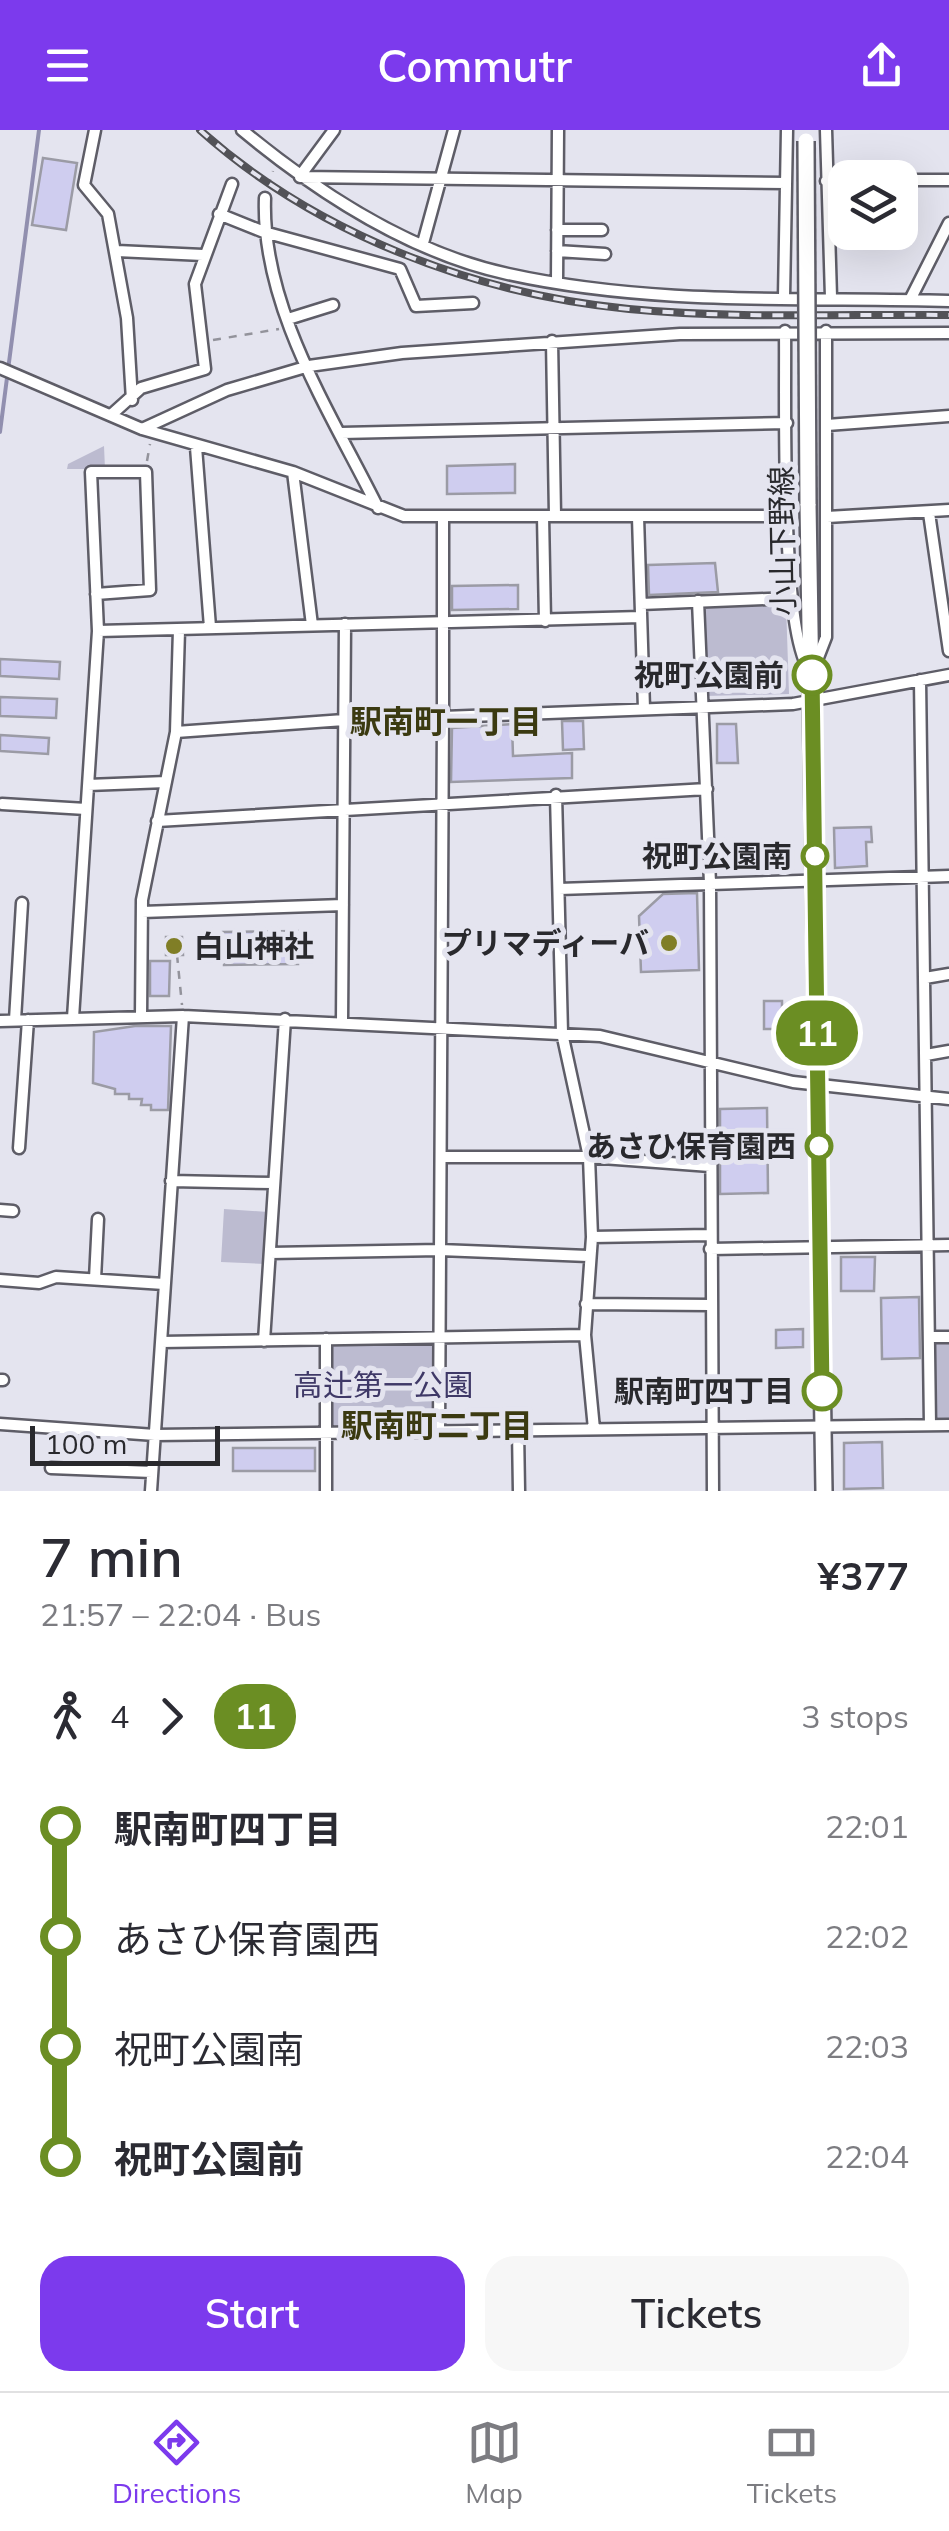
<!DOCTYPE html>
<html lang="en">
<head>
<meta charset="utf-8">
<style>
	body { margin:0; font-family:Mulish,"Noto Sans JP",sans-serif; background:#f7f7f7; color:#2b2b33; height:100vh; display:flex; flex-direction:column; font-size:38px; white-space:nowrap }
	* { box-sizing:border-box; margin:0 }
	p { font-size:32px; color:#7c7c81 }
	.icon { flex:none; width:55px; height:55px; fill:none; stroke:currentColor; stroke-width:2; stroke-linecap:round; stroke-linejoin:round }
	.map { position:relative; height:1361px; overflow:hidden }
	.sheet { display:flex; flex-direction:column; background:#fff; flex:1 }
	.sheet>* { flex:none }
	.badge { padding:0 20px; border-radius:32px; font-size:35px; line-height:65px }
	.fabs { position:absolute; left:828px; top:30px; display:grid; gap:20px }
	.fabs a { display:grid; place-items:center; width:90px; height:90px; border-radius:20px; background:#fff; box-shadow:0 10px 40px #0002; font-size:50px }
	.scale { position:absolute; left:30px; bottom:25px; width:190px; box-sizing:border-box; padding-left:10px; border:5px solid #29292d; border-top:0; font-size:28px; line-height:35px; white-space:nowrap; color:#29292d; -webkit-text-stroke:8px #e4e4ef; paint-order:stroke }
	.map>.badge { position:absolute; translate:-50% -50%; box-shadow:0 0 0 5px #fff }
	.legs { display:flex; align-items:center; gap:15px; height:110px; padding:0 40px; font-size:32px }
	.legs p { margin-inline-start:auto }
	.head { display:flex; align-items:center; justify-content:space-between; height:170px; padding:0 40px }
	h1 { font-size:55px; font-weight:600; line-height:75px }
	.button { display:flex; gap:20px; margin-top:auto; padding:20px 40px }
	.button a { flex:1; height:115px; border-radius:30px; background:#7c3aed; color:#fff; font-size:40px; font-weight:600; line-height:115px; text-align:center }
	.button a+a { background:#f7f7f7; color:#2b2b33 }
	ul { padding:0 40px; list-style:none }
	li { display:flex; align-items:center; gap:35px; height:110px; font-size:38px }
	li i { display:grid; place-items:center; width:15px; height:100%; margin:0 12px; background:currentColor }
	li i::after { content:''; width:25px; height:25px; margin:-12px; border:8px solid; border-radius:50%; background:#fff }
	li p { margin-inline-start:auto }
	li:first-child i { background:linear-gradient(#0000 50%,currentColor 0) }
	li:last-child i { background:linear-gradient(currentColor 50%,#0000 0) }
	header { display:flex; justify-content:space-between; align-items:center; height:130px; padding:0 40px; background:#7c3aed; color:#fff; font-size:45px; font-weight:600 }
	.tabs { display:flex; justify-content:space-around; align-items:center; height:140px; border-top:2px solid #e1e1e2; background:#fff; font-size:28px; color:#7c7c81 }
	.tabs a { display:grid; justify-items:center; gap:5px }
	.tabs .active { color:#7c3aed }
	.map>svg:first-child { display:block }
	.green { fill:#bcbbd0 }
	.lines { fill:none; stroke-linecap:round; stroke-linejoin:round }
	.stream { stroke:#918faf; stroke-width:4 }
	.building { fill:#cfcdef; stroke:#9b9ba5; stroke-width:2.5 }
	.minor-casing { stroke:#5e5d67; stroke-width:15 }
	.secondary-casing { stroke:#5e5d67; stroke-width:20 }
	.path { stroke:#93939b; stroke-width:2.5; stroke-dasharray:8 8; stroke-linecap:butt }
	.minor { stroke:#fff; stroke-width:10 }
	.secondary { stroke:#fff; stroke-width:15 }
	.rail-casing { stroke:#525257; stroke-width:8 }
	.rail { stroke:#e4e4ef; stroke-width:4; stroke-dasharray:11; stroke-linecap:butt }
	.secondary-bridge-casing { stroke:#5e5d67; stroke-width:20; stroke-linecap:butt }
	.secondary-bridge { stroke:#fff; stroke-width:15 }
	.line-1-casing { stroke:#fff; stroke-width:22 }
	.line-1 { stroke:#6b8e23; stroke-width:15 }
	.stop-1-dot { fill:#fff; stroke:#6b8e23; stroke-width:5 }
	.poi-dot { fill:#807e26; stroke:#e4e4ef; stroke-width:4 }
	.labels { text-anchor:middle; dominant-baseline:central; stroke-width:10; stroke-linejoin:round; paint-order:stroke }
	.street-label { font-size:30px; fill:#29292d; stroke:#e4e4ef }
	.stop-label { font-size:30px; font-weight:bold; fill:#29292d; stroke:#e4e4ef; text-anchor:end }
	.poi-label { font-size:30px; font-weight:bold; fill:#29292d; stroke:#e4e4ef; text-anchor:end }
	.park-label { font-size:30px; fill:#3f3967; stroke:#e4e4ef }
	.neighbourhood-label { font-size:32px; font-weight:bold; fill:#3b3a11; stroke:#e4e4ef }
</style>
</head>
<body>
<header><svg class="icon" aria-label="menu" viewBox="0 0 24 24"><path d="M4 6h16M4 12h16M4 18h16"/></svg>Commutr<svg class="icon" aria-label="share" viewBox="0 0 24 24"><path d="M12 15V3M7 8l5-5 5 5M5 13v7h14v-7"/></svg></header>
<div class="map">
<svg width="949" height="1361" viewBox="0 0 949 1361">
	<rect width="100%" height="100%" fill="#e4e4ef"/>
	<path class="green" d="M104,316l1,23h-38l1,-5z
		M786,474l3,90 -84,2 -1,-88z
		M224,1079l44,3 -3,52 -44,-2z
		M933,1210h16v83h-17z
		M436,1211l1,88 -109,2 1,-89z"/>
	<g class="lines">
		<path class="stream" d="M0,302l39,-302"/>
	</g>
	<path class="building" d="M43,28l34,5 -11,67 -34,-5z
		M515,334v29l-68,1v-28z
		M715,433l3,29 -69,3 -1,-30z
		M518,455v24l-66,1v-24z
		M0,529l60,3 -1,17 -59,-3z
		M0,567l57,2 -1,19 -56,-2z
		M562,591h21l1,28 -21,1z
		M512,594l1,32 59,-3v25l-121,4 1,-54z
		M717,594h19l2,39h-21z
		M0,605l49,3 -1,16 -48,-3z
		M871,697l1,15h-6l1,24 -32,2 -1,-40z
		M697,763l2,77 -58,2 -2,-56 24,-22z
		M298,801v33l-74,1 -1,-33z
		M166,807h16l1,18h-17z
		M150,831h20l-1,35h-19z
		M764,871h18v28h-18z
		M135,896h36l-3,84h-17v-5h-10l1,-6h-13v-5h-14v-5l-22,-6 1,-51z
		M767,978l1,85 -48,1v-85z
		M841,1127h34l-1,34h-33z
		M919,1167l1,61 -38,1 -1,-61z
		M803,1199v18l-27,1v-18z
		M882,1312l1,46 -39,1v-46z
		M233,1318h82v23h-82z"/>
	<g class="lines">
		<defs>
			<path id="minor" d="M95,0l-11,55 24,29 19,104 5,82
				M242,0c75,62 169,123 266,144 145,32 294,23 441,27
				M826,0l5,167
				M300,46l34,-46
				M300,47l486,6
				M900,50h49
				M826,51h19
				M265,68c-4,109 66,215 113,310
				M219,84l45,18 136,37 16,37 57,-3
				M557,100h45
				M423,113l31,-113
				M117,121l86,4
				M557,121l48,3
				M557,152l1,-152
				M784,167l3,-167
				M910,170l39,-77
				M288,189l45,-14
				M785,201c1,57 -6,312 27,342l14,-36v-306
				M552,211l3,174
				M0,238l142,61 151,43 111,44h385
				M111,285l30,-27 64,-19 -10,-85 37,-100
				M827,295l122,-9
				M142,299l85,-39 82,-24 93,-13 278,-19 269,-1
				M341,303l446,-10
				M196,317l14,180
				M293,342l19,153
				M929,383l20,138
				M443,386v201
				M543,386l2,105
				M638,387l6,192
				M827,387l122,-7
				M698,471l12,282 3,608
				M641,474l151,-6
				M98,501l543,-14
				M920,550l10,745
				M176,602l168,-12
				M88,655l78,-3
				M556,665l6,238 27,124 3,80 -7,98 9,94
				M2,674l84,5
				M157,691l550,-32
				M559,759l390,-13
				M142,782l201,-7
				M925,848l24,-4
				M141,886l1,-116 34,-168 3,-102
				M73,888l25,-387 -7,-159h55l4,118 -54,4
				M15,890l7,-117
				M0,891l183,-5 417,20 193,46 156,17
				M342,892l3,-398
				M926,925l23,-4
				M19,1018l9,-128
				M441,1027h148l121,9
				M171,1051l102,2
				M0,1080l13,1
				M592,1107l117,-2
				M710,1119l239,-4
				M270,1123l170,-3 148,6
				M95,1149l3,-60
				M0,1150l39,3 17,-6 108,7
				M586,1174l124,1
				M931,1207h18
				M326,1209v152
				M264,1211l21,-322
				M161,1212l424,-7
				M0,1250h3
				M0,1294l155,11 794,-10
				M518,1300l1,61
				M439,1301l4,-714 350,-13 156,-29
				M51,1338l101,4
				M151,1361l32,-475"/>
			<path id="secondary" d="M808,374l16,987"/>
		</defs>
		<use href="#minor" class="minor-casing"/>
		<use href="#secondary" class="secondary-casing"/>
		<path class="path" d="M268,57l5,-16
			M213,210l66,-11
			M147,331l3,-17
			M177,825l5,50"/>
		<use href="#minor" class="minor"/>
		<use href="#secondary" class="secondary"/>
		<defs>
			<path id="rail" d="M200,0c116,104 275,164 429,179 106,10 214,5 320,6"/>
		</defs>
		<use href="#rail" class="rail-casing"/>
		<use href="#rail" class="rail"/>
		<defs>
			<path id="secondary-bridge" d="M806,11l2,363"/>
		</defs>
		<use href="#secondary-bridge" class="secondary-bridge-casing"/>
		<use href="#secondary-bridge" class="secondary-bridge"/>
	</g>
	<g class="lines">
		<defs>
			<path id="line-1" d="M812,545l10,716"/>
		</defs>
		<use href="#line-1" class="line-1-casing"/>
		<use href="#line-1" class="line-1"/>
	</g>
	<g class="stop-1-dot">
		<circle cx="812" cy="545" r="18"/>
		<circle cx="815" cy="726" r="12"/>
		<circle cx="819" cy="1016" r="12"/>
		<circle cx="822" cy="1261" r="18"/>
	</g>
	<g class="poi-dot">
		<circle cx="669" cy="813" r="10"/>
		<circle cx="174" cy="816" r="10"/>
	</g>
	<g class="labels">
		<g class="street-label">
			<text transform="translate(782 411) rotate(-91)">小山下野線</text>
		</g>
		<g class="stop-label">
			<text x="784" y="545">祝町公園前</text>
			<text x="792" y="726">祝町公園南</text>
			<text x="796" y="1016">あさひ保育園西</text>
			<text x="794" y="1261">駅南町四丁目</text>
		</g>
		<g class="poi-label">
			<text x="649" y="813">プリマディーバ</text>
			<text x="194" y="816" text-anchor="start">白山神社</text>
		</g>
		<g class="park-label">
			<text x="383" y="1255">高辻第一公園</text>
		</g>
		<g class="neighbourhood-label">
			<text x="446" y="591">駅南町一丁目</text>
			<text x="437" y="1295">駅南町二丁目</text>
		</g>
	</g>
</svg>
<div class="fabs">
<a><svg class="icon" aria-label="layers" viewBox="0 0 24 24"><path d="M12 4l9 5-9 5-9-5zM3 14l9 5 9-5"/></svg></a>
</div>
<div class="scale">100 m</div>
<b class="badge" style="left:817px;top:903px;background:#6b8e23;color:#fff">11</b>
</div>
<section class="sheet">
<div class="head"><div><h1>7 min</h1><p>21:57 – 22:04 · Bus</p></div><b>¥377</b></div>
<div class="legs"><svg class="icon" aria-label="walk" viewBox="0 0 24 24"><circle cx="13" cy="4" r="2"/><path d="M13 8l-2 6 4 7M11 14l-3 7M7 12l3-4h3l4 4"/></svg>4<svg class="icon" aria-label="forward" viewBox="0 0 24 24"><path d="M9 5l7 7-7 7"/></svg><b class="badge" style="background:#6b8e23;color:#fff">11</b><p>3 stops</p></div>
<ul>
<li><i style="color:#6b8e23"></i><b>駅南町四丁目</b><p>22:01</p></li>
<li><i style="color:#6b8e23"></i><span>あさひ保育園西</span><p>22:02</p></li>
<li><i style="color:#6b8e23"></i><span>祝町公園南</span><p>22:03</p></li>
<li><i style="color:#6b8e23"></i><b>祝町公園前</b><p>22:04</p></li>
</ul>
<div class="button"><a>Start</a><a>Tickets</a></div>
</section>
<nav class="tabs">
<a class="active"><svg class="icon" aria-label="directions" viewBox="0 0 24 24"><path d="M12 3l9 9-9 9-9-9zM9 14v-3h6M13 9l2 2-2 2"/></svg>Directions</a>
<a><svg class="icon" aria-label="map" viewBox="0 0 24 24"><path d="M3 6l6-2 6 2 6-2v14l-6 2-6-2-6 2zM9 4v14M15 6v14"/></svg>Map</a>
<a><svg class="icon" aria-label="tickets" viewBox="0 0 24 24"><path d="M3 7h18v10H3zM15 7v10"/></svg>Tickets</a>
</nav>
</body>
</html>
